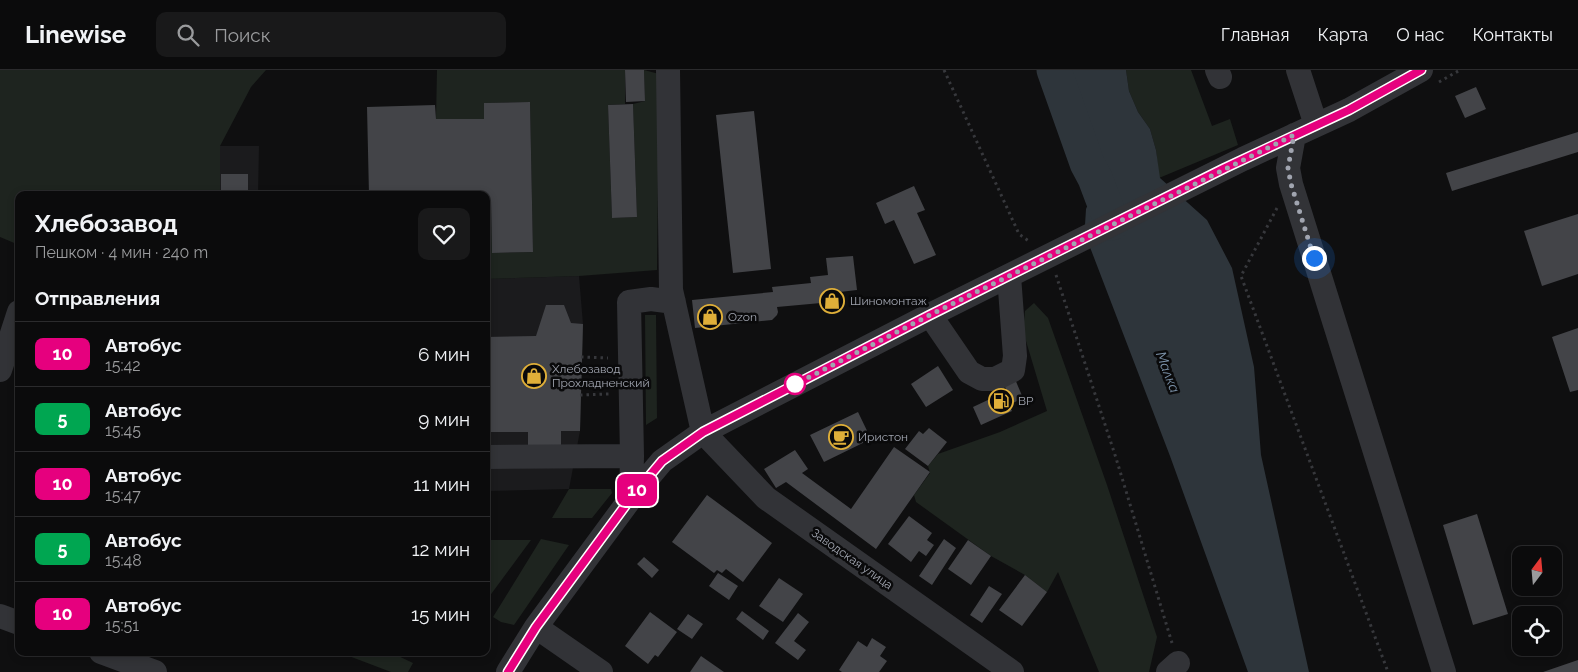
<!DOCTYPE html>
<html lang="ru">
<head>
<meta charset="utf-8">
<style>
	body { margin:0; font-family:Raleway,sans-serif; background:#19191a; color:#f1f3f6; height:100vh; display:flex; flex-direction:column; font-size:19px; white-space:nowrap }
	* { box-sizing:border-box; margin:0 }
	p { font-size:16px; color:#9a9b9d }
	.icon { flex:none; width:28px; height:28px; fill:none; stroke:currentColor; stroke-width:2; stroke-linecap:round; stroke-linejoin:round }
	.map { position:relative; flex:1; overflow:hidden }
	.details { position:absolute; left:15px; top:121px; width:475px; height:465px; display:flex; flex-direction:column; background:#0b0b0c; border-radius:10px; box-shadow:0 2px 8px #0003,0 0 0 1px #2b2b2d }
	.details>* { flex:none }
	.badge { padding:0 10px; border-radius:8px; font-size:18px; line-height:32px }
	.needle { width:32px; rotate:16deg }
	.buttons { position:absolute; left:1512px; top:476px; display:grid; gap:10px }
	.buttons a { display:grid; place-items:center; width:50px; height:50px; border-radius:10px; background:#0b0b0c; box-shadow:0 2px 8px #0003,0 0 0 1px #2b2b2d; font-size:25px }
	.you { position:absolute; width:25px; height:25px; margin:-12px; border:4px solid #fff; border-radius:50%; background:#1a73e8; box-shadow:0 0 0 8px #1a73e833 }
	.map>.badge { position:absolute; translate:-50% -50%; box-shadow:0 0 0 2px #fff }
	h2 { padding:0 20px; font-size:19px; line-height:45px }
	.round { display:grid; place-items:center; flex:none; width:52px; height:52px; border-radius:10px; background:#19191a }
	.headline { display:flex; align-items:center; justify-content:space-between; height:85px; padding:0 20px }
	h1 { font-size:24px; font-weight:700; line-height:38px }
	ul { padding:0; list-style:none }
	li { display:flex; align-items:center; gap:15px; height:65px; padding:0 20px; border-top:1px solid #2b2b2d }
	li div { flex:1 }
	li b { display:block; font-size:19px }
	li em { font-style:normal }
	li .badge { min-width:55px; font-weight:700; text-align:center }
	header { display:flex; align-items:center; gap:30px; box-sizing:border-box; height:70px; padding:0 25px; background:#0b0b0c; border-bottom:1px solid #2b2b2d }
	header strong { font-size:24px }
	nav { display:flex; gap:28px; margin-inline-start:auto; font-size:18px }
	.search { width:350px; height:45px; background:#19191a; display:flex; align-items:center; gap:12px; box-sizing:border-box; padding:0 18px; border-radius:10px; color:#9a9b9d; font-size:19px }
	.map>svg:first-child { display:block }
	.built { fill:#1b1b1d }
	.green { fill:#1e241f }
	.water { fill:#2e353b }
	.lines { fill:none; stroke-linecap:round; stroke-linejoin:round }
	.river { stroke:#2e353b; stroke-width:35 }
	.building { fill:#434448 }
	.path { stroke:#37383c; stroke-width:3; stroke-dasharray:2.5 4; stroke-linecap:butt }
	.minor { stroke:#323337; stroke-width:24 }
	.line-casing { stroke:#fff; stroke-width:11 }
	.line { stroke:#e6007e; stroke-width:8 }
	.walk { stroke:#a1a5b0; stroke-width:5; stroke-dasharray:0 9 }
	.stop-dot { fill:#fff; stroke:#e6007e; stroke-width:2.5 }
	.labels { text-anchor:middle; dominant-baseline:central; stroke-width:5; stroke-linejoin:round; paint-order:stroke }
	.poi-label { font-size:12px; fill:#a1a5b0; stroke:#0a0a0b; text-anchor:start }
	.street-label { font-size:12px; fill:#a1a5b0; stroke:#0a0a0b }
	.water-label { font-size:14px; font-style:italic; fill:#7b91a8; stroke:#0a0a0b }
</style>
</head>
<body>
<header>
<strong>Linewise</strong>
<div class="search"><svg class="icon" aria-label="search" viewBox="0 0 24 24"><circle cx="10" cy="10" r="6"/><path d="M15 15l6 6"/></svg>Поиск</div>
<nav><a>Главная</a><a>Карта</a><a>О нас</a><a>Контакты</a></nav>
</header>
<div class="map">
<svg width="1578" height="602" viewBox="0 0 1578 602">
	<rect width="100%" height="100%" fill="#0f0f10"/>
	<path class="built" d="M220,76h39l-1,49h-38z
		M579,206l4,48 -3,107 -11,58 -83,2v-212z"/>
	<path class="green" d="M0,0h266l-15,17 -31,59v49h-201v50l-19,-8z
		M437,0h188v34l-17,1 4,113 25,-1 -4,-113 12,-3 -1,-31 15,4 -2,196 -78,6 -93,3v-78l5,-1 1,53 41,-1 -3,-150 -46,1v16h-48z
		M1126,0h65l21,56 18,-7 8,26 -79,33 -3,-28 -6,-21 -12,-17 -9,-21z
		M1034,233l14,15 59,167 50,152 -8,35h-50l-41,-100 -11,20 -22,-17 -34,-19 -75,-54 -2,-7 16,-22 -2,-7 10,-12 62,-22 47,-21 -24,-80 2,-20z
		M645,245h11l1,103 -11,7z
		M569,419h42l1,4 -20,25h-40z
		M541,469l28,6 -55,80 -13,-3 -8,-5z
		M486,470h45l-45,61z
		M341,583h51l21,10 -5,9h-17z"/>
	<path class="water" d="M1054,0h72l3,21 9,21 12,17 6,21 4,28 47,42 25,48 22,99 7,88 48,217h-61l-78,-216 -82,-214 -3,-17 1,-16 6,-14 3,-17 -8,-15z"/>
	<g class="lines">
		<path class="river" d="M1054,0l33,93 8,15 17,45"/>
	</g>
	<path class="building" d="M625,0h19l1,31 -19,1z
		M1476,17l10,22 -21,9 -10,-22z
		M530,32l3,150 -41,1 -1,-53 -5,1v-6h-117l-2,-88 68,-2 1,14h48v-16z
		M633,34l4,113 -25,1 -4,-113z
		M754,41l17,158 -38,4 -17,-158z
		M1578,62v20l-126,39 -6,-18z
		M221,104h27v21h-27z
		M914,116l11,24 -8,3 19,42 -22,9 -20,-44 -9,4 -9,-21z
		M1578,144v60l-36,12 -18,-55z
		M853,186l4,34 -26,3 1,9 -55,5 1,5 -1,3 -5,5 -77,8 -3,-28 81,-8 -1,-5 39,-4 -1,-6 18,-2 -2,-17z
		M546,235h18l7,18 12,1 -3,107h-19v17h-33v-16h-42v-95l50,-1z
		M1578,258v62l-8,2 -18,-55z
		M938,296l15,24 -27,17 -15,-23z
		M1015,309l8,19 -14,7 3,6 -31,14 -8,-18 34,-16 -3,-6z
		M858,342l13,27 -47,23 -14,-27z
		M929,358l18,14 -19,24 -23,-17 14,-18 4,3z
		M894,377l36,25 -54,77 -90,-67 -10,6 -12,-19 31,-19 13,19 -6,4 49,36z
		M707,425l65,48 -29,39 -17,-13 -4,4 -5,-3 -3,3 -42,-31z
		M1477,444l31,100 -35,11 -30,-100z
		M909,446l23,17 -5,7 7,5 -8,11 -7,-5 -8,11 -23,-18z
		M944,469l12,9 -24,37 -13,-9z
		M968,470l23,16 -20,29 -23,-16z
		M644,487l15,13 -7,8 -15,-14z
		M718,503l20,13 -9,14 -20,-14z
		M1025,505l22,17 -25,34 -23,-16z
		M779,508l24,16 -20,28 -24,-16z
		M989,516l13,8 -20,29 -12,-8z
		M742,541l27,20 -6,9 -27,-21z
		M650,542l27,20 -19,25 -3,-2 -7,9 -23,-18z
		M798,543l11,9 -15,19 12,9 -8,10 -23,-17z
		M688,544l15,10 -11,15 -15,-10z
		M872,568l14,9 -6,9 7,5 -8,11h-37l-3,-2 19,-29 9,6z
		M701,586l23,16h-34z
		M1578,590v12h-35z"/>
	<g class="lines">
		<path class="path" d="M944,0l75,164 11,8
			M1439,12l21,-12
			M1277,138l-36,68 147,396
			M1056,205l60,183 56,185
			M581,287l27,1
			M580,325l29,-1"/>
		<path class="minor" d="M668,0l3,220 32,142
			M1217,0l3,7
			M1298,0l18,55
			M1294,65l-6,33 3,16 153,488
			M930,245l39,57 13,7h13l18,-9 2,-14 -6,-80
			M0,300l19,-58
			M703,362l63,66 246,174
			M486,387l146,-1
			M631,428l1,-42 -3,-154 22,-3 23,3
			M0,546l19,7
			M536,557l65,45
			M101,582l54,20
			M508,602l28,-45 95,-129 31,-37 41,-29 227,-117 313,-156 106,-49 72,-40
			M1168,602l10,-9"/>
	</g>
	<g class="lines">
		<defs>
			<path id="line" d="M508,602l28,-45 95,-129 31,-37 41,-29 227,-117 295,-147 124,-58 72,-40"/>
		</defs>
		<use href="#line" class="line-casing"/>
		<use href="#line" class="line"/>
		<path class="walk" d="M795,314l-5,3 140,-72 364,-180 -6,33 3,16 23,74"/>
	</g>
	<defs>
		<symbol id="shop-ring" viewBox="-11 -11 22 22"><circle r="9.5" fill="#0a0a0b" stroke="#dfaf39" stroke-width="1.5"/><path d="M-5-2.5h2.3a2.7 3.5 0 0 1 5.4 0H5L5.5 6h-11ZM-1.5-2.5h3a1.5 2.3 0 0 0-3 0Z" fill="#dfaf39"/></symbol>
		<symbol id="fuel-ring" viewBox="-11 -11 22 22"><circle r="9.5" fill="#0a0a0b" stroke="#dfaf39" stroke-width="1.5"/><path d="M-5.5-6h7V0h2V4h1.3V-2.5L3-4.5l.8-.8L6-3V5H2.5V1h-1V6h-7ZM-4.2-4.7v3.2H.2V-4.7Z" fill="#dfaf39"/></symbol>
		<symbol id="cafe-ring" viewBox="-11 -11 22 22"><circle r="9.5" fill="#0a0a0b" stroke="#dfaf39" stroke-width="1.5"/><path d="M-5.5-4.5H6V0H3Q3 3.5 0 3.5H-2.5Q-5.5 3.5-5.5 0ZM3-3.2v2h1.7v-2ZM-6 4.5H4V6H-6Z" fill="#dfaf39"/></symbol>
	</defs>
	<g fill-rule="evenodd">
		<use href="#shop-ring" x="818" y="217" width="28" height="28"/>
		<use href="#shop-ring" x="696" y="233" width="28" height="28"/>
		<use href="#shop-ring" x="520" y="292" width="28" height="28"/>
		<use href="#fuel-ring" x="987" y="317" width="28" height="28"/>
		<use href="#cafe-ring" x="827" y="353" width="28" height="28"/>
	</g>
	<circle class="stop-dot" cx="795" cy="314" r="10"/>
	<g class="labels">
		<g class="poi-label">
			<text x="850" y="231">Шиномонтаж</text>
			<text x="728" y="247">Ozon</text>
			<text x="552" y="299">Хлебозавод<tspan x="552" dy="14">Прохладненский</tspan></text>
			<text x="1018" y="331">BP</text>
			<text x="858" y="367">Иристон</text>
		</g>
		<g class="street-label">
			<text transform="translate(852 489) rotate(35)">Заводская улица</text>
		</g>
		<g class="water-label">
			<text transform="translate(1168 302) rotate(69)">Малка</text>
		</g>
	</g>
</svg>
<div class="buttons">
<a><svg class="needle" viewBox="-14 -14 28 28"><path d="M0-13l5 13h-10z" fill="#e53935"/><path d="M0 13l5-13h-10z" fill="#9a9b9d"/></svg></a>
<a><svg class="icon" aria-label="locate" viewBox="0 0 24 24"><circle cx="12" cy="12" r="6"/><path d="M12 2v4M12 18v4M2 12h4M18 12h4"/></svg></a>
</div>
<div class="you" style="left:1314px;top:188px"></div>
<b class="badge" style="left:637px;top:420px;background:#e6007e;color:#fff">10</b>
<section class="details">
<div class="headline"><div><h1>Хлебозавод</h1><p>Пешком · 4 мин · 240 m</p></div><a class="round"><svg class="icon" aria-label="heart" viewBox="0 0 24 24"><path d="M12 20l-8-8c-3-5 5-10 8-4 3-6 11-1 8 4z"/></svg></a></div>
<h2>Отправления</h2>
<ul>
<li><span class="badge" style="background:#e6007e;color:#fff">10</span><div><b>Автобус</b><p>15:42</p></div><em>6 мин</em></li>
<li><span class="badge" style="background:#00a651;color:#fff">5</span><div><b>Автобус</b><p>15:45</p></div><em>9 мин</em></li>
<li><span class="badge" style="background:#e6007e;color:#fff">10</span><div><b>Автобус</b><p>15:47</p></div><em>11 мин</em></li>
<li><span class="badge" style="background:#00a651;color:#fff">5</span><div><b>Автобус</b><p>15:48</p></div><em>12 мин</em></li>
<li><span class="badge" style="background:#e6007e;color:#fff">10</span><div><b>Автобус</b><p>15:51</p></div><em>15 мин</em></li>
</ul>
</section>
</div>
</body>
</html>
